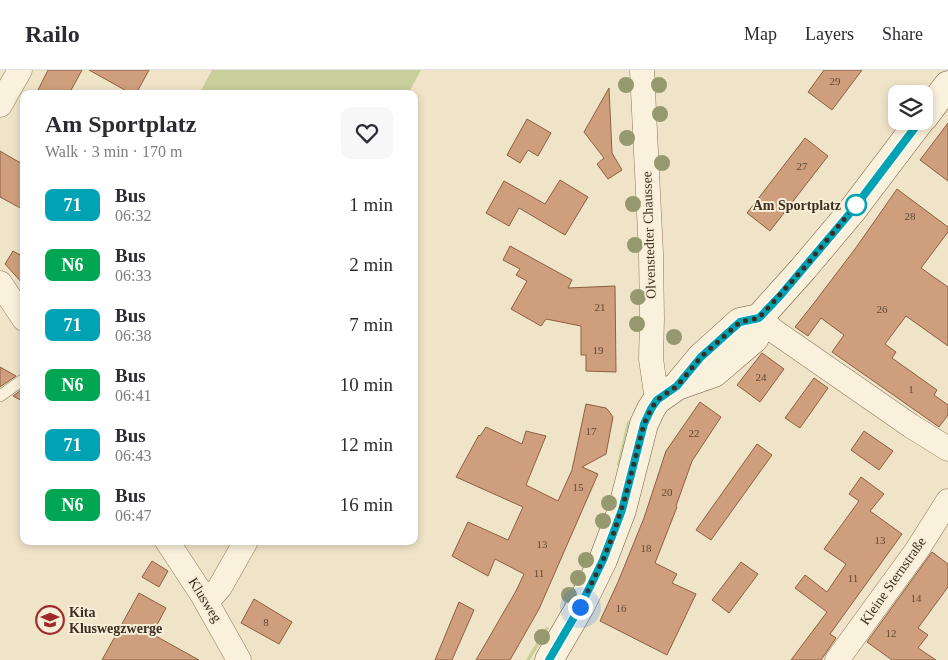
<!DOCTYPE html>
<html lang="en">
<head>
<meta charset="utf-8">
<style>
	body { margin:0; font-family:"Times New Roman",serif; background:#f7f7f7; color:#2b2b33; height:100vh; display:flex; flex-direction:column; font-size:19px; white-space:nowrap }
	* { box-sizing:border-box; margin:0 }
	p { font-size:16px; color:#7c7c81 }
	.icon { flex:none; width:28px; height:28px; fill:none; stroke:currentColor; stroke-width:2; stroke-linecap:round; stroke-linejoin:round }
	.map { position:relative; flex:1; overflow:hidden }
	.panel { position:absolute; left:20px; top:20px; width:398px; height:455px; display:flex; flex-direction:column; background:#fff; border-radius:10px; box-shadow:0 2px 8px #0003 }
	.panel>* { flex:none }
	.badge { padding:0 10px; border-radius:8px; font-size:18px; line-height:32px }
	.tools { position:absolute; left:888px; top:15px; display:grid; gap:10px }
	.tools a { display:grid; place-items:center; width:45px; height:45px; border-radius:10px; background:#fff; box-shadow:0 2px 8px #0003; font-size:25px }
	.you { position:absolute; width:25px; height:25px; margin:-12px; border:4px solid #fff; border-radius:50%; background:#1a73e8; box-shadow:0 0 0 8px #1a73e833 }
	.map>.badge { position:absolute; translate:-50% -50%; box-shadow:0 0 0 2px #fff }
	.round { display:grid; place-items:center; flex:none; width:52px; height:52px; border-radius:10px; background:#f7f7f7 }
	.head { display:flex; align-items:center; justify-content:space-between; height:85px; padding:0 25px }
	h1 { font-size:24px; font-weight:800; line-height:38px }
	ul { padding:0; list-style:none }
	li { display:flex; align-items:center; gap:15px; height:60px; padding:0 25px }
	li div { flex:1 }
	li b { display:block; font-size:19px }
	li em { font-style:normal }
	li .badge { min-width:55px; font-weight:700; text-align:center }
	header { display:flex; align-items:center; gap:30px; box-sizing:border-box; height:70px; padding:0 25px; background:#fff; border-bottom:1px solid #e1e1e2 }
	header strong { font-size:24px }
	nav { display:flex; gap:28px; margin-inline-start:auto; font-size:18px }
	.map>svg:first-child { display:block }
	.green { fill:#c9cf9b }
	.building { fill:#cf9f7d; stroke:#8d5f41 }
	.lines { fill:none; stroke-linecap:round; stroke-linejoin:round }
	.lane-casing { stroke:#8d765c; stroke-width:12 }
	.street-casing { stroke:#8d765c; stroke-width:25 }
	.secondary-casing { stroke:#6f573f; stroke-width:29 }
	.lane { stroke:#faf1dc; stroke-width:11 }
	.street { stroke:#faf1dc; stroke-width:24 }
	.secondary { stroke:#faf1dc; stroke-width:28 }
	.tree { fill:#96986f }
	.line-casing { stroke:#fff; stroke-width:11 }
	.line { stroke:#00a3b4; stroke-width:8 }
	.walk { stroke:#3d2e20; stroke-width:5; stroke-dasharray:0 9 }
	.stop-dot { fill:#fff; stroke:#00a3b4; stroke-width:2.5 }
	.labels { text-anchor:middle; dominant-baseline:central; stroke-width:4; stroke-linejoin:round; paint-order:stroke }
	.number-label { font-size:11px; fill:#624a37 }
	.stop-label { font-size:14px; font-weight:bold; fill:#3d2e20; stroke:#f7eed8; text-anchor:end }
	.street-label { font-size:14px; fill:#3d2e20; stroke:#f7eed8 }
	.poi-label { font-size:14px; font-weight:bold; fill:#3d2e20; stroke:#f7eed8; text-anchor:start }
</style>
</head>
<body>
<header>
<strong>Railo</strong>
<nav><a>Map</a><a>Layers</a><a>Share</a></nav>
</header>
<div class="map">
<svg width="948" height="590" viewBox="0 0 948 590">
	<rect width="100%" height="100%" fill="#f0e4c8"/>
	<path class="green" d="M212,0h209l-13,24h-209z
		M632,347l-3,21 -7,28 -5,-1 10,-43z
		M589,485l5,2 -25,52 -6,-4z
		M546,557l3,1 -19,32h-4z"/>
	<path class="building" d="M48,0h34l-13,24h-33z
		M89,0h60l-13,24h-4z
		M824,0h38l-30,40 -24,-18z
		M609,18l3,65 10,17 -14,9 -11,-15 7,-6 -20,-26z
		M527,49l24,14 -13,23 -10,-6 -8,13 -13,-8z
		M948,53v58l-28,-21z
		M805,68l23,18 -58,75 -23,-18z
		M0,81l24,14v45l-24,-13z
		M560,110l28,17 -23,38 -46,-27 -10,18 -23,-13 18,-32 41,23z
		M897,119l51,38v5l-27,36 27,19v59l-42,-30 -21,28 11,8 -4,6 45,32 -3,5 14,10v10l-9,12 -107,-75 12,-17 -23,-17 -13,18 -13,-9 19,-24 41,-54 26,-37z
		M510,176l62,34 -4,8 47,-2 1,86 -30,-1v-16h-5v-29l-35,-7 -5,7 -30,-17 16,-28 -11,-6 4,-6 -17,-9z
		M13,181l11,6v28l-19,-21z
		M762,283l22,16 -24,33 -23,-17z
		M0,297l16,9 -16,11z
		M814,308l14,10 -28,40 -15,-10z
		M24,318v14l-11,-6z
		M700,332l21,15 -29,44 -16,45 1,1 -22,56 22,11 -5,9 24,11 -29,61 -67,-34 18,-39 26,-64 22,-67z
		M586,334l20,4 2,2 5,7 -7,37 -24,13 16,7 -59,135 -29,51h-34l40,-69 8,-17 -29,-15 -7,17 -36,-20 16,-34 40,18 15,-33 -67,-30 23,-42 1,1 6,-9 36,17 4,-13 20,5 -20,49 32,16 14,-31z
		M864,361l29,20 -14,19 -28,-20z
		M757,374l15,11 -61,85 -15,-10z
		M861,407l23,17 -14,17 32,23 -72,100 6,4 -15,22h-30l36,-48 -32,-24 10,-13 22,17 19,-28 -22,-15 35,-48 -10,-7z
		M932,482l16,12v23l-30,41 10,7 -10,13 18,12h-44l-25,-18z
		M152,491l16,10 -9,16 -17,-10z
		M741,492l17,12 -29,39 -17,-13z
		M139,523l27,15 -14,26 47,26h-97z
		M254,529l38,23 -13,22 -38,-21z
		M459,532l15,8 -22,50h-17z"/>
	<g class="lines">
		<defs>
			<path id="lane" d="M0,326l24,-17"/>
			<path id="street" d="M642,0l9,184 1,64 -1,41 6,41
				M0,35l20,-35
				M0,213l24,36
				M759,248l15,13 13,9 124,86 37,23
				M167,471l36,55 36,64
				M207,532l13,-15 26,-46
				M837,590l80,-110 31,-49"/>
			<path id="secondary" d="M924,47l24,-32
				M678,315l23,-28 39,-35 19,-4
				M549,590l31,-53 23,-47 19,-50 22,-86 7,-15 6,-9 20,-14 37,-13 41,-35 4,-20 44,-49 48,-57 69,-91"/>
		</defs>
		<use href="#lane" class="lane-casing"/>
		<use href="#street" class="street-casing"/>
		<use href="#secondary" class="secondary-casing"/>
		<use href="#lane" class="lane"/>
		<use href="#street" class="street"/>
		<use href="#secondary" class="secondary"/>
	</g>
	<g class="tree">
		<circle cx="626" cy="15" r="8"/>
		<circle cx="659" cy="15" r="8"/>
		<circle cx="660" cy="44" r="8"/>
		<circle cx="627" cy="68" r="8"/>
		<circle cx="662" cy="93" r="8"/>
		<circle cx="633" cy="134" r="8"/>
		<circle cx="635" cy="175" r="8"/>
		<circle cx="638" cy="227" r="8"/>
		<circle cx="637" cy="254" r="8"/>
		<circle cx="674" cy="267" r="8"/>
		<circle cx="609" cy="433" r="8"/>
		<circle cx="603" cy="451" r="8"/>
		<circle cx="586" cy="490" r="8"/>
		<circle cx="578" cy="508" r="8"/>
		<circle cx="569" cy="525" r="8"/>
		<circle cx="542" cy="567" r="8"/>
	</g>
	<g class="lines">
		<defs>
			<path id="line" d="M549,590l31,-53 23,-47 19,-50 22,-86 7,-15 6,-9 20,-14 24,-29 39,-35 19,-4 21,-22 71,-84 69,-91"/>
		</defs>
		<use href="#line" class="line-casing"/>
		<use href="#line" class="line"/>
		<path class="walk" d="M580,537l23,-47 10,-25 12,-37 19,-74 7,-15 6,-9 20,-14 24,-29 39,-35 19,-4 44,-49 53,-64"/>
	</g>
	<defs>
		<symbol id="school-ring" viewBox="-11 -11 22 22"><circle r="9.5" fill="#f7eed8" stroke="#9e2a2b" stroke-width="1.5"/><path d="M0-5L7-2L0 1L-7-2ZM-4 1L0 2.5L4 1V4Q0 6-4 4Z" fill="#9e2a2b"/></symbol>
	</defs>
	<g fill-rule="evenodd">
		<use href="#school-ring" x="34" y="534" width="32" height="32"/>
	</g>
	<circle class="stop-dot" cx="856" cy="135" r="10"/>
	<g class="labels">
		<g class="number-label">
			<text x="835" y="11">29</text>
			<text x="802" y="96">27</text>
			<text x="910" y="146">28</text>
			<text x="600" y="237">21</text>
			<text x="882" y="239">26</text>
			<text x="598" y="280">19</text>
			<text x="761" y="307">24</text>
			<text x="911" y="319">1</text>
			<text x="591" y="361">17</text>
			<text x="694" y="363">22</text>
			<text x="578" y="417">15</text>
			<text x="667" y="422">20</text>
			<text x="880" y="470">13</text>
			<text x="542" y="474">13</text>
			<text x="646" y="478">18</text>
			<text x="539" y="503">11</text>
			<text x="853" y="508">11</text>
			<text x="916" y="528">14</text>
			<text x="621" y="538">16</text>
			<text x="266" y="552">8</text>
			<text x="891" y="563">12</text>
		</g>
		<g class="stop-label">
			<text x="841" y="135">Am Sportplatz</text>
		</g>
		<g class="street-label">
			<text transform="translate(649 165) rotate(-92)">Olvenstedter Chaussee</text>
			<text transform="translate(893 511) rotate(-55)">Kleine Sternstraße</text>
			<text transform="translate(205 530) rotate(58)">Klusweg</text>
		</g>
		<g class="poi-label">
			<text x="69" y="542">Kita<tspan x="69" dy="16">Kluswegzwerge</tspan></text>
		</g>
	</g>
</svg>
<div class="tools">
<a><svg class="icon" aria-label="layers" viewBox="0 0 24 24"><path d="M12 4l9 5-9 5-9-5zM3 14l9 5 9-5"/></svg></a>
</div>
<div class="you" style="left:580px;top:537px"></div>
<section class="panel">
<div class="head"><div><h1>Am Sportplatz</h1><p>Walk · 3 min · 170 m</p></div><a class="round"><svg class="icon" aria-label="heart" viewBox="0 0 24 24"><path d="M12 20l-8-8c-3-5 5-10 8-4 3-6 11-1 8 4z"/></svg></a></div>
<ul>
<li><span class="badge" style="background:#00a3b4;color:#fff">71</span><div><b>Bus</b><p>06:32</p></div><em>1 min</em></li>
<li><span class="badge" style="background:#00a651;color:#fff">N6</span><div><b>Bus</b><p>06:33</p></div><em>2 min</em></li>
<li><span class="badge" style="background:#00a3b4;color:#fff">71</span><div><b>Bus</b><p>06:38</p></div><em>7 min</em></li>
<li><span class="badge" style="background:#00a651;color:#fff">N6</span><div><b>Bus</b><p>06:41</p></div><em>10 min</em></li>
<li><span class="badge" style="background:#00a3b4;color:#fff">71</span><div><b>Bus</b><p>06:43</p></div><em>12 min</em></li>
<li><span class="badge" style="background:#00a651;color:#fff">N6</span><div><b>Bus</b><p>06:47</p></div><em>16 min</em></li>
</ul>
</section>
</div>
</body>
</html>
